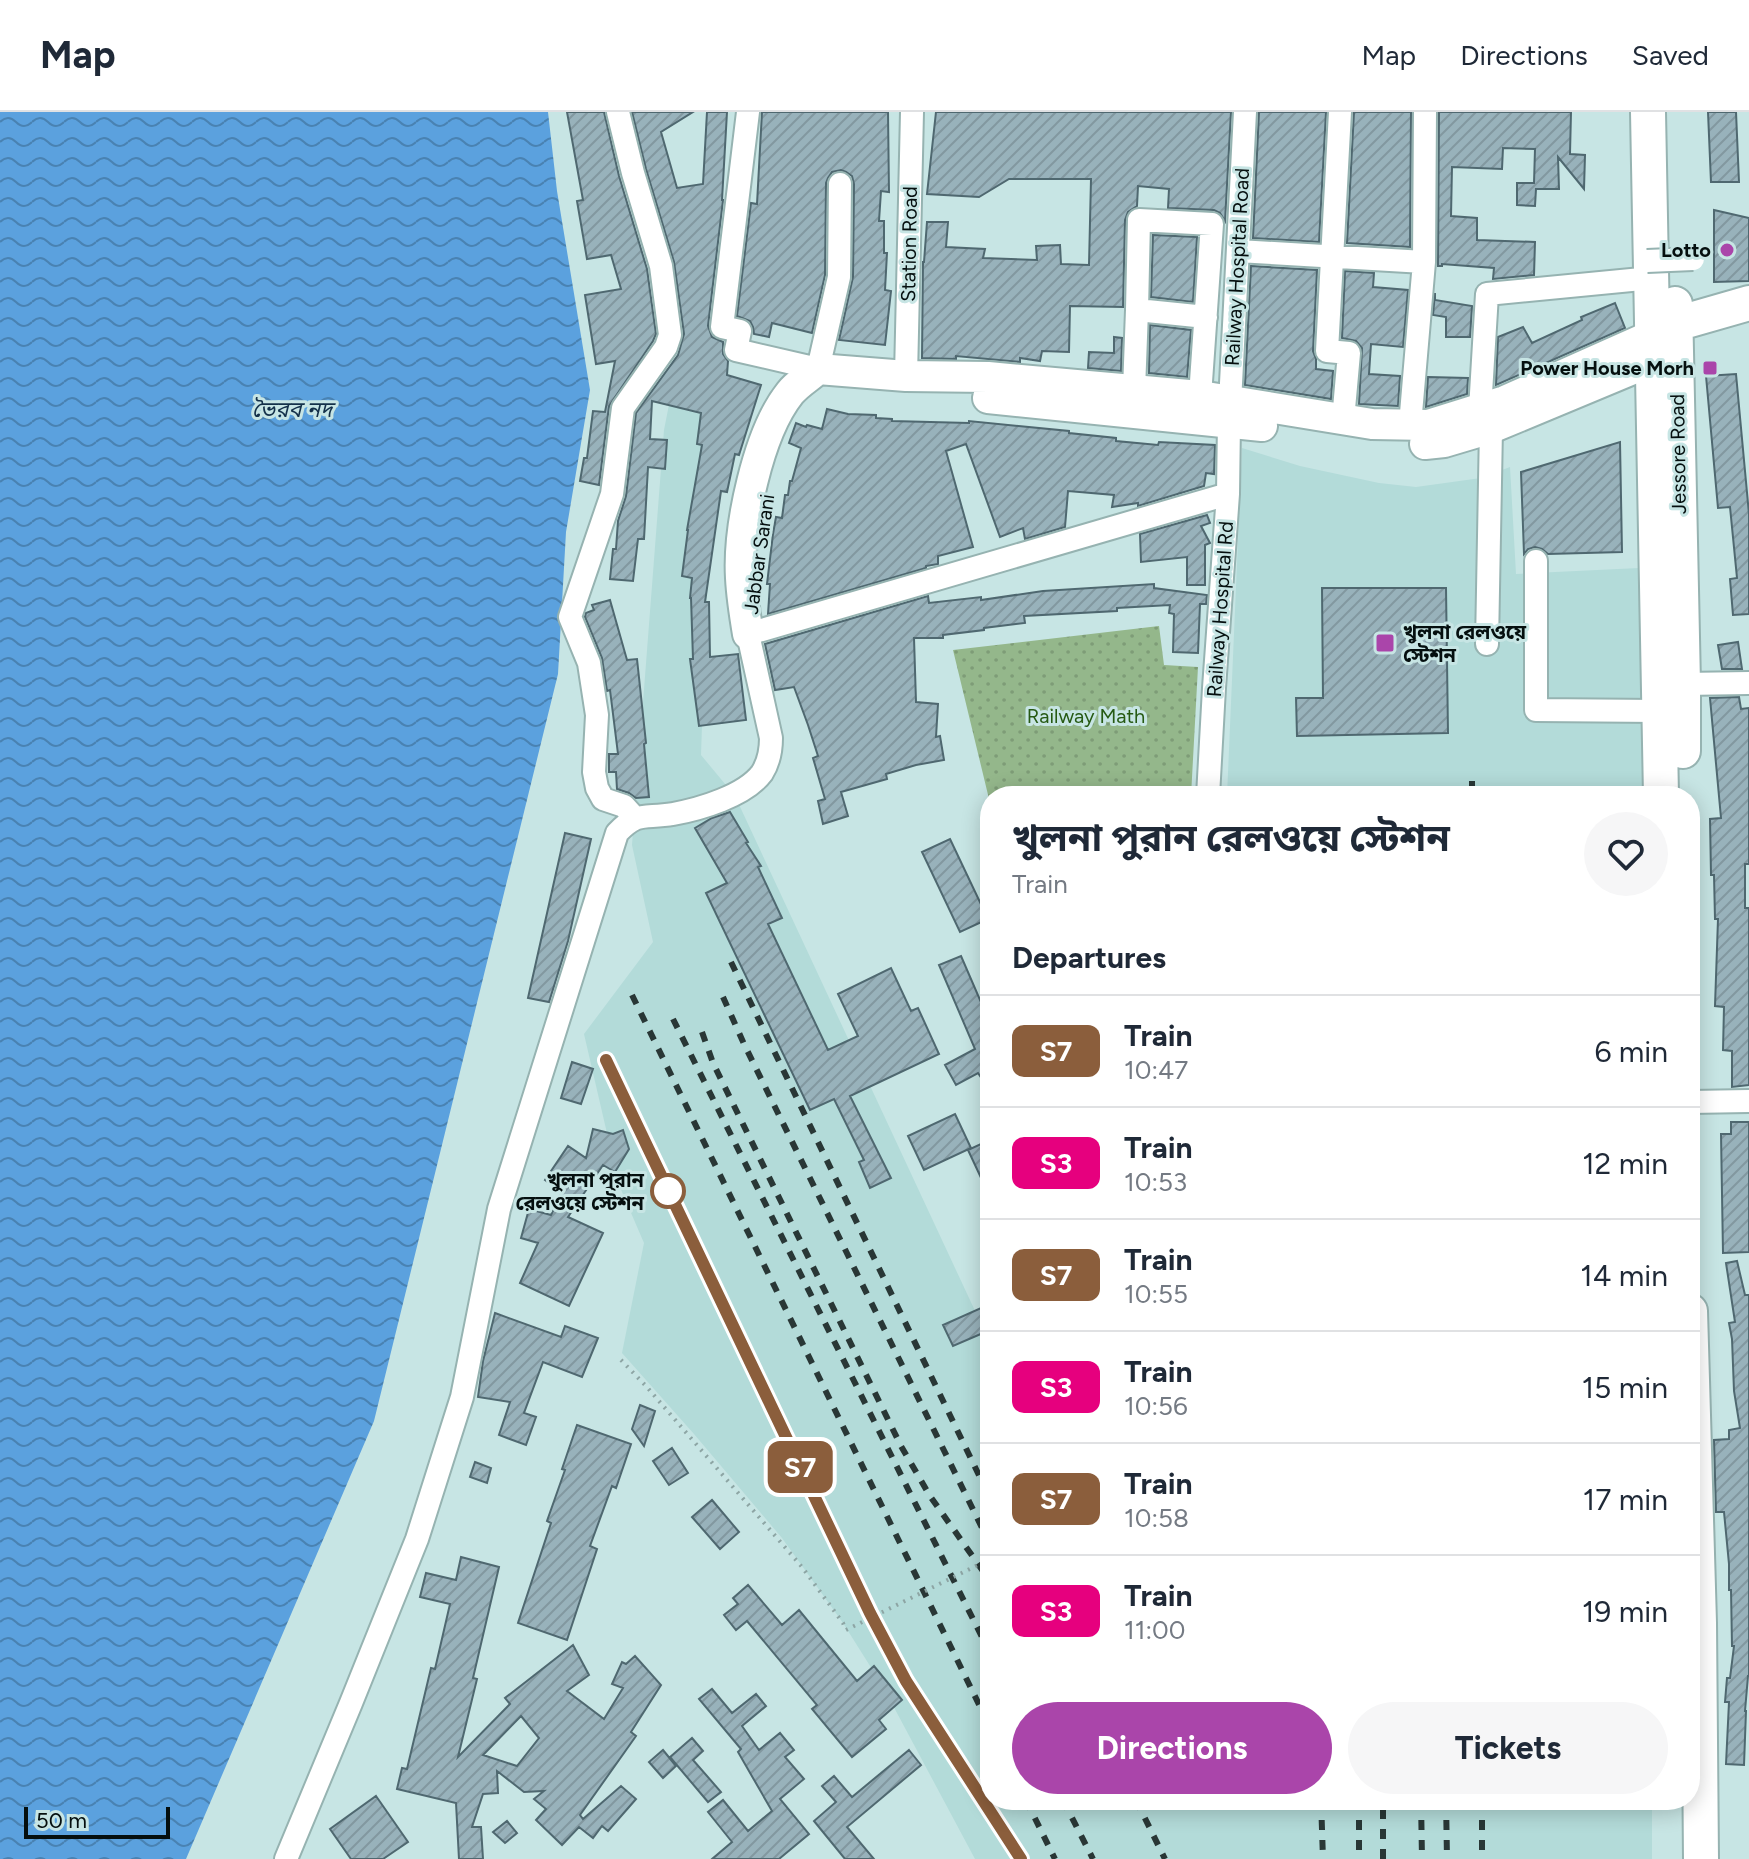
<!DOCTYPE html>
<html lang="en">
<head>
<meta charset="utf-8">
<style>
	body { margin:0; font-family:Figtree,"Noto Sans Bengali",sans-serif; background:#f6f6f7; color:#1f2937; height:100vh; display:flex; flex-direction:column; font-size:30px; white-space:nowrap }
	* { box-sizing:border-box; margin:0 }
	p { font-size:26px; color:#747a83 }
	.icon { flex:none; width:44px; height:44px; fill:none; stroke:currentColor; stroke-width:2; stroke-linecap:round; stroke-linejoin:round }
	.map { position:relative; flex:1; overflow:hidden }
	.drawer { position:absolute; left:980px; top:674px; width:720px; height:1024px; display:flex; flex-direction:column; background:#fff; border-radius:32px; box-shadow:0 4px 20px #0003 }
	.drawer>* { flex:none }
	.badge { padding:0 16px; border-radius:12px; font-size:28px; line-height:52px }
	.scale { position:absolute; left:24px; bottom:20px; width:146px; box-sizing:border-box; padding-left:8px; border:4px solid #050f0f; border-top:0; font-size:22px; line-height:28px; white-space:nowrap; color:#050f0f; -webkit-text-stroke:6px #c7e5e4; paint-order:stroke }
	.map>.badge { position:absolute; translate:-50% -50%; box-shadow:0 0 0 4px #fff }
	h2 { padding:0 32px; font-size:30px; line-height:72px }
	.round { display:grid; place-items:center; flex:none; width:84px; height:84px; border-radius:42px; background:#f6f6f7 }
	.head { display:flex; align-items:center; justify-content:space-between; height:136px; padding:0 32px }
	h1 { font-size:38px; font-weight:700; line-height:60px }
	.action { display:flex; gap:16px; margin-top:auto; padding:16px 32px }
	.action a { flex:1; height:92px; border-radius:48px; background:#aa45aa; color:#fff; font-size:32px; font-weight:700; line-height:92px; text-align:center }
	.action a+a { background:#f6f6f7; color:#1f2937 }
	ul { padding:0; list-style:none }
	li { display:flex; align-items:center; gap:24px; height:112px; padding:0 32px; border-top:2px solid #e0e1e3 }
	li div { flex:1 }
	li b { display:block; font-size:30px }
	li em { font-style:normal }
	li .badge { min-width:88px; font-weight:700; text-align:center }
	header { display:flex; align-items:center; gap:48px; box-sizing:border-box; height:112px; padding:0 40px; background:#fff; border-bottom:2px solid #e0e1e3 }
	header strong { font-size:38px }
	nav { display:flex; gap:44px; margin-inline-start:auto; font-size:28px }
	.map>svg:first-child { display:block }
	.built { fill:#b3dbd9 }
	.park { fill:url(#park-dots) }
	.water { fill:url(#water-waves) }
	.building { fill:url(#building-hatch); stroke:#4f6870; stroke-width:2; fill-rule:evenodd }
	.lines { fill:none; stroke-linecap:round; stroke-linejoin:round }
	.minor-casing { stroke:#96b3b1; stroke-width:26 }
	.major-casing { stroke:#96b3b1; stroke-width:34 }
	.highway-casing { stroke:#96b3b1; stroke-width:38 }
	.path { stroke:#8da5a4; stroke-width:4; stroke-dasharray:2 6; stroke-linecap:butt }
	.minor { stroke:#fff; stroke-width:22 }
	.major { stroke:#fff; stroke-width:30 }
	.highway { stroke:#fff; stroke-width:34 }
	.rail { stroke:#293736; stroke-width:6; stroke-dasharray:10 10; stroke-linecap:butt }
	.minor-bridge-casing { stroke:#96b3b1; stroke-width:26; stroke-linecap:butt }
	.path-bridge { stroke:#8da5a4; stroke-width:4; stroke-dasharray:2 6; stroke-linecap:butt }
	.minor-bridge { stroke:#fff; stroke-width:22 }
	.line-casing { stroke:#fff; stroke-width:18 }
	.line { stroke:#8b5e3c; stroke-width:12 }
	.poi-dot { fill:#aa45aa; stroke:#c7e5e4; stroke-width:3 }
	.stop-dot { fill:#fff; stroke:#8b5e3c; stroke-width:4 }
	.labels { text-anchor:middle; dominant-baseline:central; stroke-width:6; stroke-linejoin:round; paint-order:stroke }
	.street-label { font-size:20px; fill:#050f0f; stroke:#c7e5e4 }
	.poi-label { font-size:20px; font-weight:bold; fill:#050f0f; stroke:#c7e5e4; text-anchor:end }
	.park-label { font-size:20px; fill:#265a13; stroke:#c7e5e4 }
	.stop-label { font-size:20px; font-weight:bold; fill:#050f0f; stroke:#c7e5e4; text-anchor:end }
	.water-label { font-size:22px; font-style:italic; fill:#133049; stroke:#c7e5e4 }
</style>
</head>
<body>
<header>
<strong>Map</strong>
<nav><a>Map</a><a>Directions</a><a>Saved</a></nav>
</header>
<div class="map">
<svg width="1749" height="1747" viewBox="0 0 1749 1747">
	<defs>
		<pattern id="park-dots" width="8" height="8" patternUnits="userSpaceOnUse" patternTransform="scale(2)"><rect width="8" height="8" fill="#94b78b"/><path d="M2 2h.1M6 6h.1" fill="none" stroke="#7e9c77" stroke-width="1.8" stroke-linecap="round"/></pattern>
		<pattern id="water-waves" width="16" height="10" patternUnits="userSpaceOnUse" patternTransform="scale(2)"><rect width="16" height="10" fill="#5ba1de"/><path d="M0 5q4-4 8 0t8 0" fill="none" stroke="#4982b2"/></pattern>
		<pattern id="building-hatch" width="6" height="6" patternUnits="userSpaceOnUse" patternTransform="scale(2)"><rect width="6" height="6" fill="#98b2bb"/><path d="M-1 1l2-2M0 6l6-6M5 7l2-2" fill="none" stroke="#8298a0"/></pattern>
	</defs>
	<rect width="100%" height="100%" fill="#c7e5e4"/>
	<path class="built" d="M676,257l46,15 -16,223 -5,148 34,41 255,547v457h662v59h-677l-93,-174 -39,-62 -61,-85 -88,-104 -72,-81 22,-110 -25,-58 -35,-151 69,-92 -21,-97 32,-415z
		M1242,336l58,18 79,17 37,4 65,-9 29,-11 6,107 123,-6 4,228h-416z"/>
	<path class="park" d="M1159,514l5,39 34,2 -7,129h-201v7l-37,-153z"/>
	<path class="water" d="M0,0h548l9,79 33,199 -24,142 -8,142 -184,747 -188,438h-186z"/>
	<path class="building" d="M567,0h37l15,64 28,93 9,65 -3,7 -44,65 -10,79 -19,-4 4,-23h3l6,-47 12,1 10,-51 -19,3 -11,-69 36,-6 -10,-34 -24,4 -10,-58 6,-1z
		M632,0h61l-32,20 16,56 26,-4 4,-72h20l-5,88h1l-15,126 4,11 11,5v12l5,7 -1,14 34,10 -22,70 -4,-1 -8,38 -6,-1 -16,111h4l1,55 28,-3 8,66 -47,6 -9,-67h3l-2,-61h-1l2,-20 -10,-2 6,-46h-1l15,-85 -5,-1 4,-31 -49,-12 -2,38 17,1 -2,29 -17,-2 -4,72h-6l-5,42 -23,-2 3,-30h3l2,-28 8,-25 10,-83 42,-58 6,-21 -10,-72 -28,-93z
		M762,0h126l1,80 -8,-1 -2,30h5v32h3l-2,37 6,1 -6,54 -46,-5 14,-63 1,-93 -2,-8 -6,-4 -5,-2 -9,2 -4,6 -2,5 -1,92 -13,58 -40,-10 -3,14 -15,-3 -1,-7 -3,-6 -13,-5 14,-113 6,1z
		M936,0h295l-6,109 -5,-8 -6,-3 -46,-2 1,-19 -31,-3 -1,20 -9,6 -3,8 -2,87 -53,-1 -1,46 -27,-1 -2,10 -20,-3v4l-64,-6v3l-34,-1 1,-96h1l3,-40h21l-2,25 39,2 -2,9 54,2 -1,-14 24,-1 1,19 28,1 2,-86h-82l-30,18 -52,-3z
		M1259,0h67l-7,130 -66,-4z
		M1354,0h57l-1,135 -63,-4z
		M1439,0h132l-1,42 15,1 -1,34 -26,-32 1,32h-23l-1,17 -18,-1v-22h17l1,-34 -32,-1 -1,21 -50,-2 -1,49 26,2v22l58,2 -1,33 -41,4 1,-11 -52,-4v2h-4z
		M1708,0h28l3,70h-28z
		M1714,98l35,8v63l-35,1z
		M1153,123l44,2 -4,65 -42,-5z
		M1251,154l66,4 -4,81 3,8v10l17,2 -2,28 -86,-14z
		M1345,159l29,2 -1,14 35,3 -5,57 -32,-3 -2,30 31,2 -2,30 -39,-2 3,-56 -6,-7 -14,-3z
		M1435,181v7l37,6 -2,31h-24v-20l-13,-2z
		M1615,191l10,25 -129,57 2,-48 25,-10 9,16 50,-23 -1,-3z
		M1150,213l41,5 -4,47 -38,-4z
		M1114,225l8,1 -1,33 -33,-3 1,-16 25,1z
		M1736,262l13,140v100l-16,1 -3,-36 7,-1 -7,-71 -12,1 -12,-132z
		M1428,265l40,1 -1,16 -41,13z
		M827,297l21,5 28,1v3l16,1v2l77,2v-2l100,10v2l47,5v3l42,4 1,-3 56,3 -1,29 -8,-1 -2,13 -66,20v-3l-26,4 2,-12 -46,-4 -3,36 -40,12 -2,-11 -23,9 -34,-93 -20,7 27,96 -35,9v8l-12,2v2l-158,46 2,-30h-3l6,-50 3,-17 6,1 3,-23h3l2,-14h2l9,-33 -12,-5 7,-20 10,4 1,-2 15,4z
		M1620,330l2,110 -74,2 -6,-5 -7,-2 -7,2 -4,5 -3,-82z
		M1207,403l3,8 -9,3 9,17 -5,2v40h-18v-28l-46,5 -1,-28z
		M1154,472v4l53,7 -1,9h-6l-2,49 -25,-1 1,-38 -5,-1 1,-8 -53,3v3l-93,5 1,7 -41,5v2l-41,5v3h-29l2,64 22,2 -2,33 4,-1 4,24 -28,5 -30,9 1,5 -46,13 7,24 -25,8 -5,-23 7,-2 -12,-41 5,-2 -10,-31 -14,-38 -19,3 -10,-46 163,-48 1,7 52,-6v3l62,-9z
		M1322,476h124l2,145 -151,3 -1,-38h27z
		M610,488l17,60 10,-1 9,84 -2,1 5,53 -13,1 -7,-5 -12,-4 -1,-17h-7v-18h9l-8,-64 -3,1 -5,-33 -17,-41 1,-4 8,-3 -2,-5z
		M1738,530l4,27h-20l-4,-24z
		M1739,585l2,12 8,-1v156h-4v44h4v177l-17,2v-36l-9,-1 1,-43 -9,-1 3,-87h-3l-1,-44h-3l-1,-56 11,-1 -11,-120z
		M730,700l18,30 -2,1 15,23 -3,1 24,51 -14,6 60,126 30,-14 -20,-42 53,-26 20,43 7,-3 21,46 -89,42 41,82 -21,10 -11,-26 5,-2 -30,-61 -24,11 -104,-217 21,-10 -32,-55 17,-10z
		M565,721l26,6 -23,102 -19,61 -21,-4z
		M950,727l38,80 -28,13 -38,-80z
		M961,844l29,67v68l-12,-18 -22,12 -11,-20 30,-16 -36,-84z
		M572,950l21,7 -12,35 -20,-6z
		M955,1002l16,34 -47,22 -16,-34z
		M1731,1010h18v130l-26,1 -2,-119h10z
		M593,1017l20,5 10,-4 6,19 -14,23 -12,-7 -35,52 35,16 -34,73 -49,-23 18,-40 -17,-5 8,-29 22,6 11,-23 -17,-12 23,-34 18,12z
		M983,1031l7,15v39l-22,-47z
		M1737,1149l8,34h4v381h-1l-3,35h1l-2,54 -18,-1 3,-62h-4l2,-24h3l4,-32h-2l-1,-56h-2v-26l-5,-52h-8l-2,-72 15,-1v-9l11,-2 -6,-37 -2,-52 -3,-16 6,-1 -9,-59z
		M990,1192v26l-37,16 -10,-21z
		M495,1201l66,24 4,-11 33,12 -16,39 -39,-15 -19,51 12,4 -10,28 -27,-10 11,-33 -32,-5 5,-36z
		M640,1293l15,6 -11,35 -12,-17z
		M577,1313l54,19 -15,44 -4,-2 -22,60 7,3 -30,91 -49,-17 33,-100 -4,-2 18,-51 -3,-1z
		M672,1336l16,25 -19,12 -16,-24z
		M475,1350l16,6 -4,15 -17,-6z
		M712,1388l27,32 -19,17 -28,-32z
		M461,1445l38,10 -26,111 4,1 -19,78 52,-53 -5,-6 68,-53 16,30 -22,16 37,28 19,-31 -11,-4 10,-22 4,2 9,-8 26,29 -30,47 5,4 -56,79 3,4 38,-33 15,13 -28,32 -6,-5 -9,12 -14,-11 -17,18 -26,-25 10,-11 -12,-10 10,-8 -20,1 -27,-21 1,22 -15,1 -11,33h9l2,32h-24l-3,-56 -59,-14 5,-21 5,1 24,-101 4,1 15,-65 -30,-7 6,-24 30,7zM521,1604l18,22 -22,28 -34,-11z
		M748,1473l34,40 17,-15 58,71 17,-15 28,34 -23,20 7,9 -34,28 -40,-48 5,-4 -70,-84 -11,9 -12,-15 14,-11 -5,-6z
		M712,1577l20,24 24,-19 10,12 -24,20 17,24 21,-17 14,17 -9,7 19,22 -24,20 29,35 -30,25h-67l20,-17 -24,-30 15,-12 25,31 24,-20 -34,-59 3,-3 -42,-50z
		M692,1626l11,13 -10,9 28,32 -13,10 -38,-45z
		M663,1638l13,16 -13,12 -14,-16z
		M909,1638l12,15 -74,62 27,32h-29l-31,-38 22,-19 -14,-16 12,-10 18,21z
		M376,1684l32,46 -25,17h-32l-21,-30z
		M507,1709l10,12 -12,10 -12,-11z"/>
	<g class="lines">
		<defs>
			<path id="minor" d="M618,0l15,61 28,93 9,69 -4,12 -43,61 -11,86 -42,123 19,46 8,52 -3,57 3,16 6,11 21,7 10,11
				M748,0l-26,215 18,4 -4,19 82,19 21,-92 1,-93
				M1340,0l-13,239 22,2 -6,67
				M1238,139l186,11
				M1137,198l2,-90 73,4 -12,172
				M906,264l6,-264
				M1134,278l3,-80 69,7
				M1480,298l7,-116 165,-16
				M1410,313l14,-163 1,-150
				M1536,449v149l123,1
				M1487,532l4,-216
				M1683,572l66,-1
				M1208,684l6,-108 14,-194 1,-72 16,-310
				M1690,990l59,-1
				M286,1747l65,-156 66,-164 45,-142 37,-188 118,-376c22,-23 27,-14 56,-19 27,-5 72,-18 89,-41 7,-11 9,-23 9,-35l-23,-104 480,-140"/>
			<path id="major" d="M988,286l274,28
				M1425,332l19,-2 47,-14 161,-67
				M748,522c-3,-18 -6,-37 -7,-56 -3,-51 17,-145 49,-185 7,-9 19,-16 28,-24l88,7 82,1 212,19 172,28 56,1 77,-24 148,-66"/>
			<path id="highway" d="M1648,0l13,684
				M1675,192l8,380v67
				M1658,220l18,-8 73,-21
				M1690,1199l9,312 2,236"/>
		</defs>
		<use href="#minor" class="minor-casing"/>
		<use href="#major" class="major-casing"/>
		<use href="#highway" class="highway-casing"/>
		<path class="path" d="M621,1248l25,26 156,181 41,56 3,7"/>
		<use href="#minor" class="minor"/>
		<use href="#major" class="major"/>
		<use href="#highway" class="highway"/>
		<path class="rail" d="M1472,669v15
			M1427,675v9
			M1304,677v7
			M1349,684v-10
			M1365,684v-10
			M1409,684v-8
			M731,850l259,536
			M632,883l358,732
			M723,885l21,47 246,500
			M673,907l317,634
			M702,920l11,31 188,383 29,50 60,85
			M606,948l264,553 36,68 115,178
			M1026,1688l29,59
			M1063,1688l30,59
			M1136,1688l29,59
			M1321,1688l2,59
			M1359,1688v59
			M1421,1688l1,59
			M1446,1688l1,59
			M1482,1688v59
			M1383,1747v-59"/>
		<defs>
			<path id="minor-bridge" d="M1647,149l46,-2"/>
		</defs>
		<use href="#minor-bridge" class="minor-bridge-casing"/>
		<path class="path-bridge" d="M846,1518l138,-68"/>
		<use href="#minor-bridge" class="minor-bridge"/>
	</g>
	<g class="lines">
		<defs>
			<path id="line" d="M606,948l264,553 36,68 115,178"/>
		</defs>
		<use href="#line" class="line-casing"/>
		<use href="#line" class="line"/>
	</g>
	<g class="poi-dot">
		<circle cx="1727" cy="138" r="8"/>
		<rect x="1702" y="248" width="16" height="16" rx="4"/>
		<rect x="1375" y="521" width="20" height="20" rx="4"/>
	</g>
	<circle class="stop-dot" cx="668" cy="1079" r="16"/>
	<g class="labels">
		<g class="street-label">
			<text transform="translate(909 132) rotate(-89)">Station Road</text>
			<text transform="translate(1237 155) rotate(-87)">Railway Hospital Road</text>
			<text transform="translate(1678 342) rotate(-91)">Jessore Road</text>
			<text transform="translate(759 442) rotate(-82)">Jabbar Sarani</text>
			<text transform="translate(1220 497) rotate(-86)">Railway Hospital Rd</text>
		</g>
		<g class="poi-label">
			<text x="1711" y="138">Lotto</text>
			<text x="1694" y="256">Power House Morh</text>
			<text x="1403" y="520" text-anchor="start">খুলনা রেলওয়ে<tspan x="1403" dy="23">স্টেশন</tspan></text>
		</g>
		<g class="park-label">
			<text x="1086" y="604">Railway Math</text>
		</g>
		<g class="stop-label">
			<text x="644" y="1068">খুলনা পুরান<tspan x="644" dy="23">রেলওয়ে স্টেশন</tspan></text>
		</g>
		<g class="water-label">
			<text x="292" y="297">ভৈরব নদ</text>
		</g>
	</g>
</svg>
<div class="scale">50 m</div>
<b class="badge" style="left:800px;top:1355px;background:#8b5e3c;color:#fff">S7</b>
<section class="drawer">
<div class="head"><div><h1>খুলনা পুরান রেলওয়ে স্টেশন</h1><p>Train</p></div><a class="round"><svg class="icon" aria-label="heart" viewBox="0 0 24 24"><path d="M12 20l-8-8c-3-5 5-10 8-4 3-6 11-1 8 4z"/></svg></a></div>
<h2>Departures</h2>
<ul>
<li><span class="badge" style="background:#8b5e3c;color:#fff">S7</span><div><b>Train</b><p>10:47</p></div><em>6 min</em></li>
<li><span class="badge" style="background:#e6007e;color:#fff">S3</span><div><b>Train</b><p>10:53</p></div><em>12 min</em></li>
<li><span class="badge" style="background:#8b5e3c;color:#fff">S7</span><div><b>Train</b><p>10:55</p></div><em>14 min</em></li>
<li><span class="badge" style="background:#e6007e;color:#fff">S3</span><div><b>Train</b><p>10:56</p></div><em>15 min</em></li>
<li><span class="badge" style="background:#8b5e3c;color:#fff">S7</span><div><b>Train</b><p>10:58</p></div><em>17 min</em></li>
<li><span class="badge" style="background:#e6007e;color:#fff">S3</span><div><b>Train</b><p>11:00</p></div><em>19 min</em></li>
</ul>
<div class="action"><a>Directions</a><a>Tickets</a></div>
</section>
</div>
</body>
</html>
